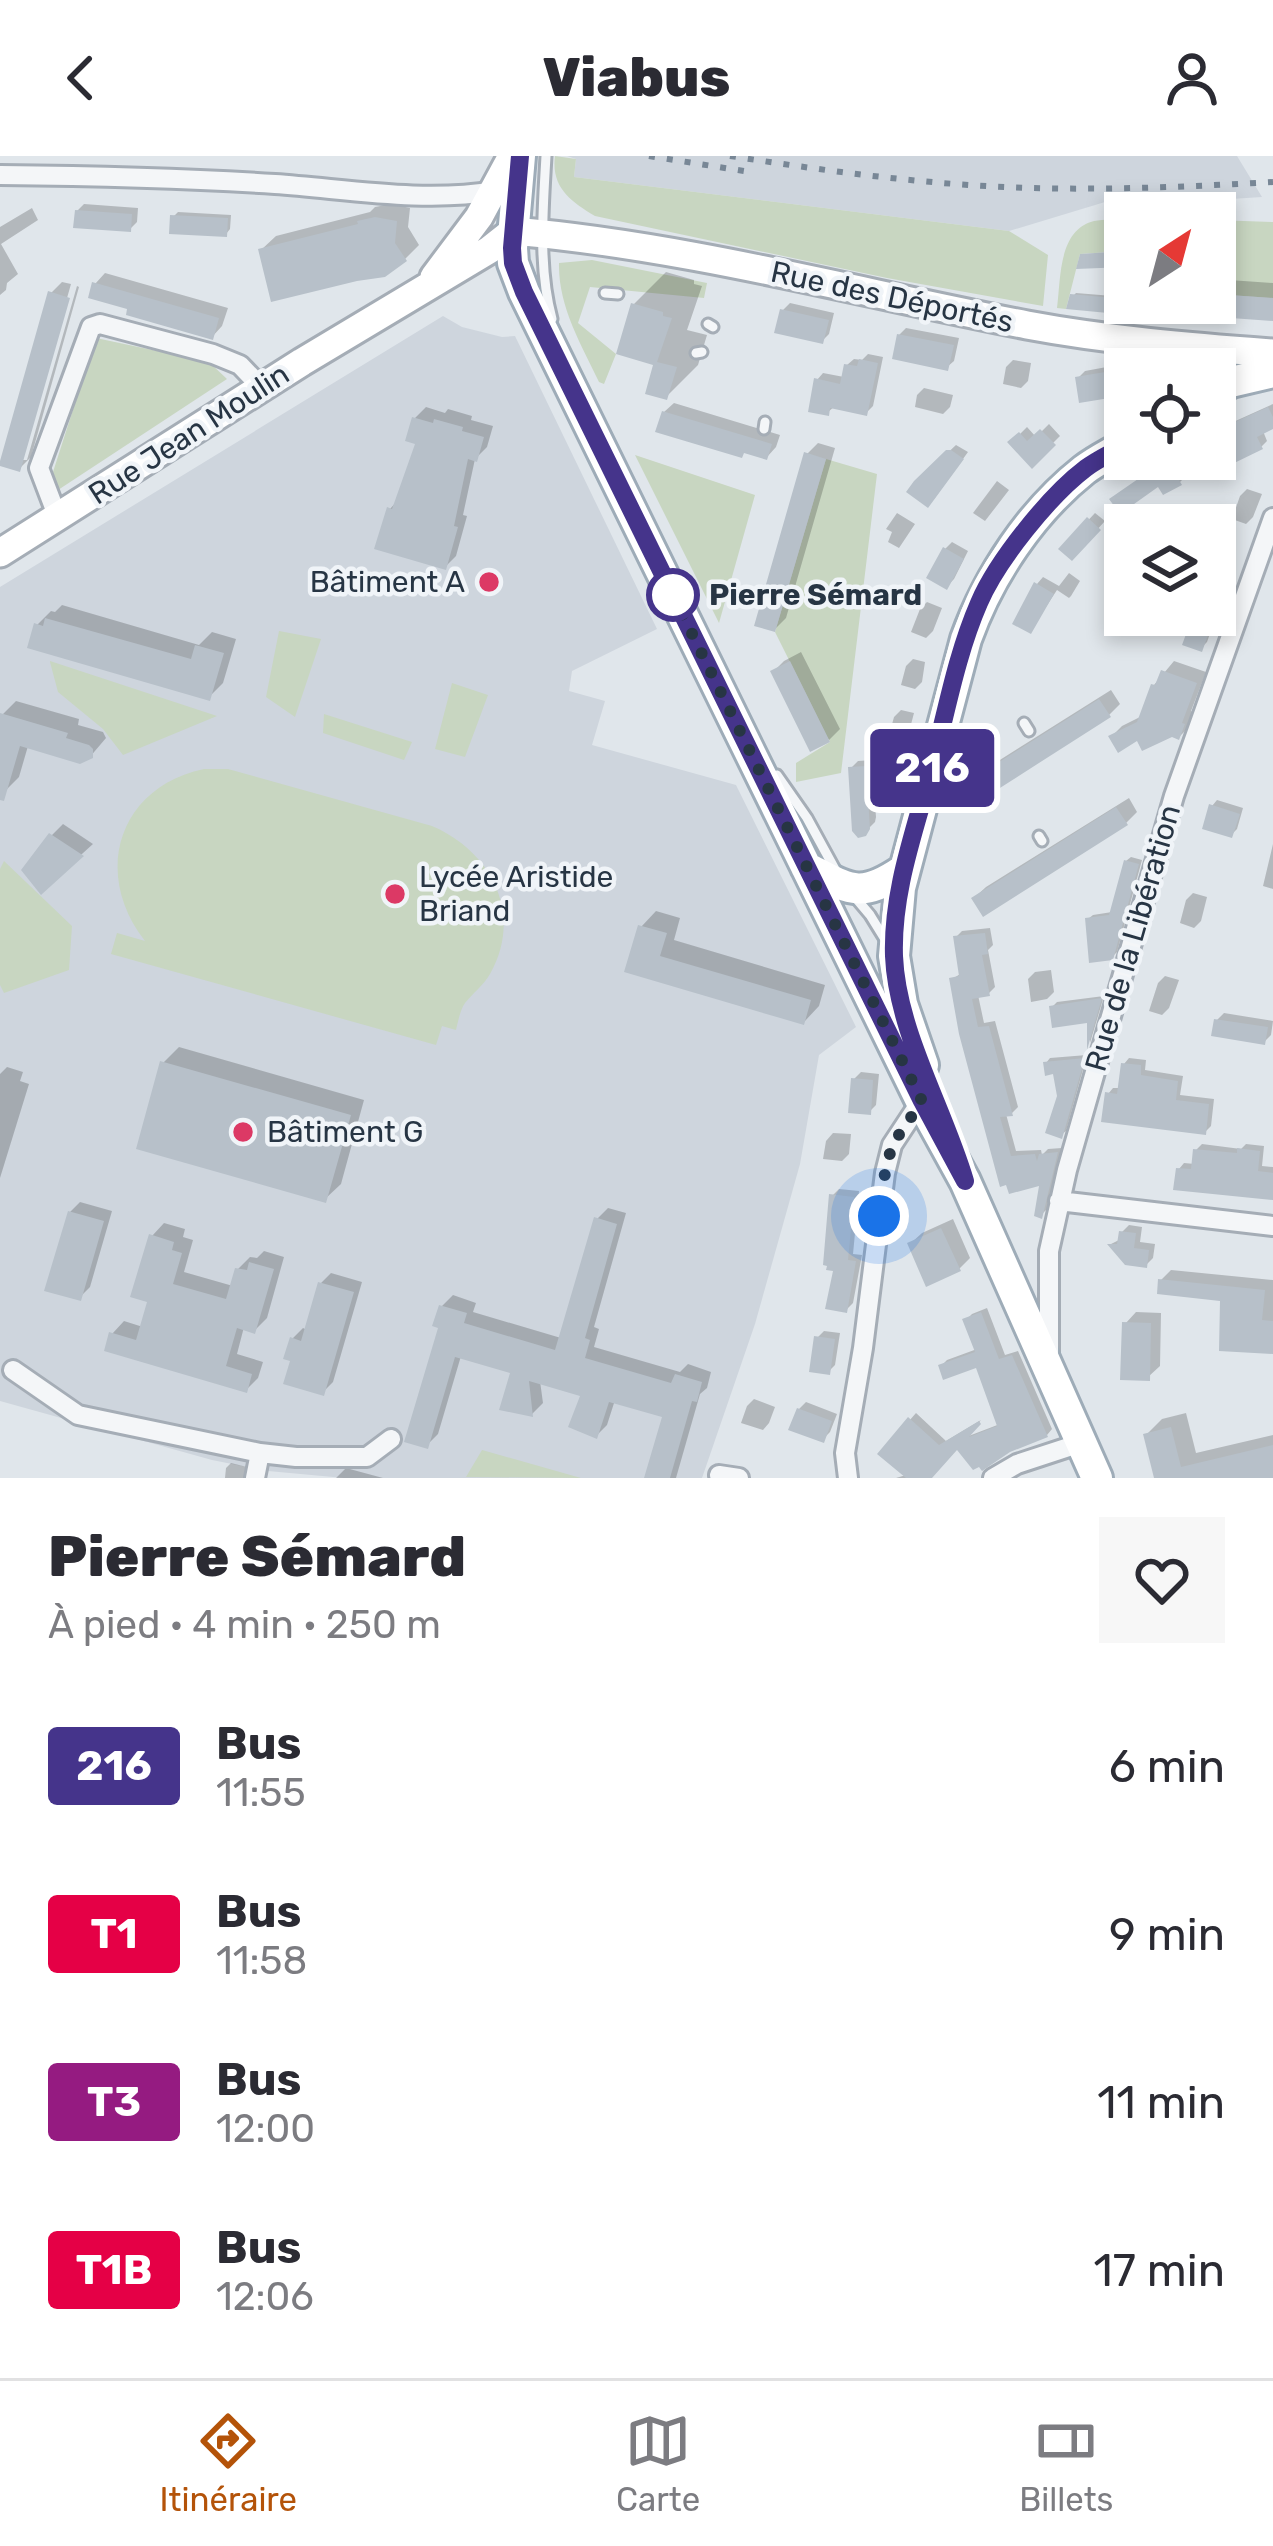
<!DOCTYPE html>
<html lang="fr">
<head>
<meta charset="utf-8">
<style>
	body { margin:0; font-family:Rubik,sans-serif; background:#f7f7f7; color:#2b2b33; height:100vh; display:flex; flex-direction:column; font-size:45px; white-space:nowrap }
	* { box-sizing:border-box; margin:0 }
	p { font-size:39px; color:#7c7c81 }
	.icon { flex:none; width:66px; height:66px; fill:none; stroke:currentColor; stroke-width:2; stroke-linecap:round; stroke-linejoin:round }
	.map { position:relative; height:1322px; overflow:hidden }
	.details { display:flex; flex-direction:column; background:#fff; flex:1 }
	.details>* { flex:none }
	.badge { padding:0 24px; border-radius:9px; font-size:42px; line-height:78px }
	.needle { width:78px; rotate:36deg }
	.fabs { position:absolute; left:1104px; top:36px; display:grid; gap:24px }
	.fabs a { display:grid; place-items:center; width:132px; height:132px; border-radius:0px; background:#fff; box-shadow:0 6px 18px #0003; font-size:60px }
	.you { position:absolute; width:60px; height:60px; margin:-30px; border:9px solid #fff; border-radius:50%; background:#1a73e8; box-shadow:0 0 0 18px #1a73e833 }
	.map>.badge { position:absolute; translate:-50% -50%; box-shadow:0 0 0 6px #fff }
	.round { display:grid; place-items:center; flex:none; width:126px; height:126px; border-radius:0px; background:#f7f7f7 }
	.head { display:flex; align-items:center; justify-content:space-between; height:204px; padding:0 48px }
	h1 { font-size:57px; font-weight:800; line-height:90px }
	ul { padding:0; list-style:none }
	li { display:flex; align-items:center; gap:36px; height:168px; padding:0 48px }
	li div { flex:1 }
	li b { display:block; font-size:45px }
	li em { font-style:normal }
	li .badge { min-width:132px; font-weight:700; text-align:center }
	header { display:flex; justify-content:space-between; align-items:center; height:156px; padding:0 48px; background:#fff; font-size:54px; font-weight:800 }
	.tab-bar { display:flex; justify-content:space-around; align-items:center; height:168px; border-top:3px solid #e1e1e2; background:#fff; font-size:33px; color:#7c7c81 }
	.tab-bar a { display:grid; justify-items:center; gap:6px }
	.tab-bar .on { color:#b45309 }
	.map>svg:first-child { display:block }
	.built { fill:#ced5dd }
	.green { fill:#c8d6c1 }
	.shadow { fill:#0003 }
	.building { fill:#b7c0c9 }
	.lines { fill:none; stroke-linecap:round; stroke-linejoin:round }
	.service-casing { stroke:#a5adb6; stroke-width:15 }
	.minor-casing { stroke:#a5adb6; stroke-width:24 }
	.secondary-casing { stroke:#a5adb6; stroke-width:33 }
	.primary-casing { stroke:#9eacb8; stroke-width:36 }
	.service { stroke:#f4f6f8; stroke-width:9 }
	.minor { stroke:#f4f6f8; stroke-width:18 }
	.secondary { stroke:#fff; stroke-width:27 }
	.primary { stroke:#fff; stroke-width:30 }
	.rail { stroke:#788796; stroke-width:6; stroke-dasharray:6 12; stroke-linecap:butt }
	.line-casing { stroke:#fff; stroke-width:27 }
	.line { stroke:#45348b; stroke-width:18 }
	.walk { stroke:#273544; stroke-width:12; stroke-dasharray:0 21.6 }
	.poi-dot { fill:#dc3965; stroke:#f0f4f8; stroke-width:4.5 }
	.stop-dot { fill:#fff; stroke:#45348b; stroke-width:6 }
	.labels { text-anchor:middle; dominant-baseline:central; stroke-width:9; stroke-linejoin:round; paint-order:stroke }
	.street-label { font-size:30px; fill:#273544; stroke:#f0f4f8 }
	.poi-label { font-size:30px; fill:#273544; stroke:#f0f4f8; text-anchor:start }
	.stop-label { font-size:30px; font-weight:bold; fill:#273544; stroke:#f0f4f8; text-anchor:start }
</style>
</head>
<body>
<header><svg class="icon" aria-label="back" viewBox="0 0 24 24"><path d="M15 5l-7 7 7 7"/></svg>Viabus<svg class="icon" aria-label="person" viewBox="0 0 24 24"><circle cx="12" cy="8" r="4"/><path d="M4 21q1-7 8-7t8 7"/></svg></header>
<div class="map">
<svg width="1273" height="1322" viewBox="0 0 1273 1322">
	<rect width="100%" height="100%" fill="#e0e6eb"/>
	<path class="built" d="M567,0h670l25,41 -62,4 -95,1 -96,29 -435,-54 2,-18z
		M443,160l19,11 40,10 13,-1 142,293 -85,42 -3,20 36,10 -13,44 144,40 120,242 -37,28 -19,109 -45,160 -53,154h-358l-76,-7 -56,-11 -212,-59v-814z"/>
	<path class="green" d="M555,0l21,3 -2,18 435,54 39,24 -5,51 -156,-28 -292,-62c-25,-15 -44,-29 -40,-60z
		M1125,63v32l-45,3 -14,55 -9,-1c4,-30 1,-78 37,-87 10,-2 22,-1 31,-2z
		M1215,64l58,2v76l-58,-4z
		M592,104l115,23 -3,15 -114,-11 -12,36 38,31 -12,30 -5,-2c-18,-38 -41,-76 -40,-119z
		M96,182l113,24 18,17 -169,111 -5,-18z
		M635,299l120,40 -36,128z
		M826,303l51,15 -36,299 -45,9v-19l34,-21 -55,-110z
		M279,475l42,8 -26,78 -29,-20z
		M50,506v-1l167,55 -94,39 -20,-26 -45,-37z
		M452,527l36,12 -23,62 -30,-8z
		M324,558l88,28 -8,18 -81,-27z
		M204,613h24l204,57c59,25 92,88 58,148 -7,12 -17,19 -25,29 -5,7 -7,19 -9,27l-14,-4 -6,19 -325,-91 6,-21 28,8c-53,-67 -27,-154 59,-172z
		M4,705l68,65 -3,44 -65,23 -4,-8v-116z
		M482,1294l99,28 -115,-1z"/>
	<path class="shadow" d="M84,48l54,4 -1,14 -7,7 -53,-18z
		M391,48l19,4 -2,19 11,18 -14,14 -144,-9 15,-14 94,-24 5,-5z
		M32,52l6,12 -37,24 17,30 -11,9 -1,7 -6,5v-68z
		M178,56l53,3 -1,14 -4,5 -53,-17z
		M666,116l28,8v4l8,2 -15,44 20,5 -9,30 -32,32 -9,-34 -23,-59z
		M105,117l123,35 -6,18 -10,11 -81,-30 -36,-23z
		M1215,123l58,4v35l-82,-15h24z
		M62,126l9,2 -50,176h6l50,-174 2,1 -48,170 -12,12 -17,-5 49,-171z
		M1076,137l49,4v6h49l-2,10 -2,3 -97,-20z
		M790,147l44,10 -5,21 -7,7 -39,-31z
		M906,172l53,10 -5,23 -7,6 -48,-32z
		M868,198l15,3 -10,49 -7,7 -31,-7 -7,6 -11,-32 6,-7 21,4 3,-12 7,-6 8,1z
		M1013,204l18,3 -3,18 -7,7 -18,-4 3,-17z
		M1123,208l2,24 -5,5 -42,-15 7,-7z
		M924,232l29,7 -3,12 -7,7 -28,-7 2,-12z
		M674,247l106,32 -4,12 -9,10 -22,-7 -81,-38z
		M1273,248v22l-10,5 4,10 -6,6 -46,-11 5,-8z
		M426,251l19,6 3,-4 24,7 -1,4 22,6 -6,21 -12,12 -12,56 4,1 -11,40 -11,11 -55,-58 8,-9 21,-58 -4,-24z
		M1049,268l11,12 -28,28 -20,-22 15,-15 9,10z
		M818,287l17,5 -49,170 -11,11 32,-175z
		M956,289l12,7 -34,47 -10,-24z
		M1169,303h8l10,16 -7,7 -21,1 -39,10z
		M997,325l12,9 -24,31 -12,-8z
		M1247,333l15,5 -9,23 -7,7 -14,-5 8,-23z
		M897,357l18,11 -16,24 -11,-6 4,-10 -6,-3z
		M1095,357l10,8 -33,36 -10,-9z
		M952,386l16,9 -14,28 -7,7 -2,-37z
		M1217,414l14,5 -24,67 -6,6 -4,-33h18z
		M1069,417l11,8 -9,15 -2,2 -12,-8 -27,41 7,-47 6,-7 16,9z
		M927,446l15,6 -9,23 -7,7 -15,-6 9,-23z
		M62,449l137,40 13,-13 24,7 -13,44 -14,14 -172,-72 14,-14 4,1z
		M801,496l39,77 -11,11 -56,-68 11,-11z
		M913,503l12,3 -3,20 -7,7 -14,-4 5,-19z
		M1174,505l32,11 -15,39 3,2 -4,13 -11,11 -67,-1 10,-10 20,-10 12,-31z
		M1111,534l9,14 -11,11 -137,66 12,-11z
		M16,545l63,18 -1,6 25,7 3,6 -17,20 -61,-12 -9,31 -14,14 -5,-2v-68l2,-6z
		M901,554l13,3 -6,23 -7,7 -13,-4 6,-22z
		M872,604l4,57 -1,5 -8,8 -16,-62 7,-7z
		M1129,642l8,14 -11,11 -152,75 12,-11z
		M1217,644l26,8 -6,21 -6,6 -19,-29z
		M63,668l30,20 -52,47 11,-56z
		M1273,688v45l-10,-3z
		M1131,701l11,3 -25,92 -5,5 -24,-38 5,-4 19,-3 14,-51z
		M1193,737l14,4 -6,24 -7,7 -14,-5 6,-23z
		M656,755l24,7 -6,22 151,45 -6,21 -15,16 -176,-52 13,-43z
		M990,772l3,17 -5,5 7,37 -6,6 -11,2 6,28 11,-2 23,86 -6,6 -6,1 10,37 25,-1 1,5 6,-6 14,-1 -15,61 -6,6 1,-33 -31,9 -59,-212 10,-6 -6,-36 6,-6z
		M1051,814l3,22 -7,7 -16,3 -3,-23 7,-7z
		M1165,820l14,4 -10,28 -7,7 -13,-4 9,-28z
		M1104,840l-14,47v-23l-38,-13 5,-5z
		M1224,857l49,8 -2,14 -7,7 -47,-22z
		M179,891l185,53 -23,84 -16,15 -162,-136z
		M1087,899l-21,76 -5,4 -5,-64 -10,-8 4,-5z
		M1129,902l17,2 -1,10 38,6 -3,19 34,4 -3,27 -6,6 -97,-38 5,-6h8l3,-24z
		M7,911l16,5 -3,9 9,3 -29,94v-104z
		M861,916l18,2 -3,31 -7,7 -15,-33z
		M833,977l18,1 -2,20 -7,7 -19,-2 3,-18z
		M1202,988l39,5 5,-5 18,2 -2,20 11,1v28l-94,-26 5,-6 11,1 1,-14z
		M839,1033l20,2 -6,63 9,1 -9,48 -7,7 -10,-41 -4,-73z
		M80,1046l32,9 -22,76 -10,10 -10,-85z
		M608,1052l18,5 -32,114 5,2 -5,18 86,25 8,-8 23,8 -4,16 -7,6 -24,84h-29l19,-63 -51,-15 -8,25 -11,11 -12,-42 -44,-13 3,22 -11,11 -18,-43 -53,-15 -23,78 -11,11 15,-139 11,-11 23,8 -3,9 88,26 36,-119z
		M953,1063l17,39 -11,11 -49,-25 12,-11z
		M164,1067l21,6 -2,8 10,3 -9,32 49,14 5,-17 12,-12 7,1 7,-7 20,6 -17,61 -12,12 -11,-3 -7,27 26,8 -5,16 -12,12 -134,-56 12,-13 19,6 8,-27 1,-64z
		M1129,1069l13,2 -2,15 15,2 -2,14 -7,7 -35,-21 10,-5 1,-7z
		M1171,1114l102,10v71l-49,-52 -63,-19z
		M331,1117l31,9 -29,100 -10,10 -30,-33 -1,-20 11,-11 4,2 13,-46z
		M987,1152l18,47 13,-4 34,78 -5,6 -89,11 -30,32h-32l10,-3 -25,-22 35,-40 30,28 35,-21 -15,17 34,-13 -23,-60 -36,2 6,-6 30,-11 -11,-29 6,-6z
		M1136,1156l25,1 -1,53 -12,11 -23,-53z
		M824,1175l16,2 -5,32 -7,7 -11,-34z
		M754,1243l21,8 -6,16 -6,7 -22,-7 6,-17z
		M806,1246l31,12 -7,18 -7,7 -24,-30z
		M1186,1257l10,40 77,-18v41l-87,2 -40,-43 16,-16z
		M231,1307l16,4 1,11h-23l1,-10z
		M346,1312l37,10h-47z"/>
	<path class="building" d="M75,54l57,4 -1,18 -58,-4z
		M170,59l58,3 -1,19 -58,-3z
		M375,61l22,4 -2,22 12,18 -22,16 -28,4 -86,21 -13,-53 100,-25 -1,-3z
		M1125,95v16l-49,2 4,-15z
		M92,126l127,36 -6,22 -87,-25 1,-6 -39,-11z
		M48,135l22,7 -50,174 -20,-6v-5z
		M1070,138l55,5v4h48l-2,16 -105,-10z
		M1215,138l58,4v23l-97,-7v-11h39z
		M631,147l32,9v4l9,2 -15,44 20,5 -10,33 -22,-6 8,-29 -37,-11z
		M780,153l49,11 -6,24 -49,-11z
		M897,178l57,11 -6,26 -56,-12z
		M859,203l19,4 -11,53 -37,-8 -1,8 -21,-4 6,-34 26,6 4,-20 13,2z
		M1117,214l5,26 -43,7 -4,-26z
		M1268,251l5,10v12l-16,8 6,12 -37,18 -11,-24v-12z
		M662,255l110,33 -5,16 -23,-7 -2,5 -87,-26z
		M412,261l21,6 1,-4 29,8 -1,4 22,6 -7,25 -9,-3 -14,67 4,1 -12,43 -72,-21 13,-42 5,2 23,-65 -10,-3z
		M1040,273l16,16 -24,24 -25,-27 12,-10 8,9z
		M946,294h5l13,9 -36,49 -22,-16 8,-11z
		M804,296l22,7 -51,173 -21,-6z
		M1167,303l15,26 -19,10 -5,-8 -38,27 -11,-15z
		M1087,361l14,13 -29,31 -14,-12z
		M943,391l21,12 -17,31 -21,-12z
		M1034,426l20,12 -23,40 -19,-10z
		M1193,459h22l-13,37 -20,-7z
		M45,462l146,41 4,-14 29,8 -14,48 -183,-53 7,-25 9,3z
		M790,505l40,81 -20,10 -40,-81z
		M1161,514l36,13 -15,40 3,1 -6,16 -7,-3 -30,14 -5,-10 -19,12 -10,-17 29,-14 14,-38 4,1z
		M1099,543l12,18 -130,83 -12,-19z
		M0,557l68,20 -2,5 23,7 4,4v9l-13,6 -60,-18 -16,55 -4,-1z
		M866,610l4,63 -4,7 -8,2 -6,-7 -4,-64z
		M1209,648l31,10 -8,24 -30,-9z
		M1116,651l12,18 -145,92 -12,-19z
		M49,677l35,23 -43,39 -20,-25z
		M1124,704l15,4 -26,96 -24,3 -4,-45 24,-3z
		M638,769l29,8 -7,23 151,44 -7,25 -180,-53z
		M985,777l3,21 -6,1 8,41 -18,3 6,28 11,-1 24,90 -13,1 11,39 24,-2 2,7 2,-7 19,-2 -16,67 -8,-3 5,-30 -30,8 -3,-9 -6,2 -41,-153 -10,-56 10,-2 -6,-40z
		M1102,842l-15,52v-27l-35,5 -3,-22z
		M1214,863l54,8 -3,18 -54,-9z
		M1085,902l-23,81 -17,-6 12,-37 -4,-22 -8,2 -2,-14z
		M160,905l191,54 -25,88 -190,-54z
		M1121,907l20,2v10l37,6 -2,19 33,4 -3,31 -105,-13 4,-30 12,2z
		M851,922l22,2 -2,35 -23,-2z
		M1237,992l23,3 -2,20 15,2v27l-100,-10 3,-22 15,1 2,-20 44,4z
		M829,1038l25,3 -6,63 8,1 -9,52 -22,-4 8,-38 -7,-1 1,-4 -4,-1z
		M68,1055l36,10 -23,80 -37,-10z
		M594,1061l23,7 -32,114 5,2 -5,18 86,25 4,-9 27,8 -5,20 -5,-1 -22,77h-26l18,-61 -53,-15 -12,37 -29,-12 12,-31 -51,-15 4,36 -34,-7 11,-37 -55,-16 -27,92 -24,-7 34,-114 -6,-2 7,-21 28,8 -3,10 91,27z
		M941,1072l20,43 -35,16 -19,-44z
		M1119,1075l17,2 -2,15 15,2 -2,18 -22,-3 -18,-21h10z
		M149,1078l25,8 -2,8 10,3 -9,31 53,15 9,-31 12,2 2,-8 25,7 -19,65 -18,-6 -11,38 26,8 -5,19 -143,-42 5,-19 27,8 11,-38 -17,-5z
		M1158,1123l107,11 -3,30 11,1v33l-54,-3 1,-50 -63,-7z
		M318,1126l36,10 -30,104 -41,-12 7,-23 -7,-2 7,-22 11,4z
		M981,1156l18,47 13,-4 36,82 -38,15 -28,19 -3,-4 -6,3 -16,-20 -25,28h-26l-29,-24 31,-37 31,28 40,-24 2,3 -12,13 28,-11 -21,-58 -33,12 -5,-15 37,-13 -13,-33z
		M1122,1166l29,1 -1,58 -30,-1z
		M814,1180l21,3 -5,36 -21,-3z
		M797,1252l35,13 -8,22 -36,-13z
		M1171,1271l10,40 92,-22v33h-119l-11,-44z"/>
	<g class="lines">
		<defs>
			<path id="service" d="M546,0c-3,54 -8,111 6,163
				M605,137l13,1
				M708,168l5,3
				M696,197l6,-1
				M764,273l1,-7
				M1024,567l5,8
				M777,619l30,43 30,55
				M1039,680l3,5
				M854,740l16,19 16,26"/>
			<path id="minor" d="M0,19c92,1 183,3 275,9 72,5 148,19 219,7
				M58,362l-19,-50 52,-141 9,-3 113,30 27,11 22,23
				M1059,1045l214,25
				M1049,1197v-102l18,-81 107,-374 99,-278
				M13,1214l65,45 182,38 -5,25
				M260,1297l36,4h71l24,-18
				M719,1319l20,3
				M848,1322l-3,-25 18,-105 22,-175 7,-28 29,-44
				M993,1322l24,-14 64,-21"/>
			<path id="secondary" d="M434,121l45,-60 33,-61
				M0,397l302,-191 187,-112 24,-19c173,15 343,61 514,94 80,15 164,22 246,28"/>
			<path id="primary" d="M520,0l-8,92 1,15 11,29 397,809 44,80 132,297
				M1215,235l16,-9 42,-10
				M806,711c43,22 53,33 96,4
				M923,909l-21,-61 -8,-48 6,-68 66,-249c23,-64 65,-127 118,-169 13,-10 28,-17 41,-25"/>
		</defs>
		<use href="#service" class="service-casing"/>
		<use href="#minor" class="minor-casing"/>
		<use href="#secondary" class="secondary-casing"/>
		<use href="#primary" class="primary-casing"/>
		<use href="#service" class="service"/>
		<use href="#minor" class="minor"/>
		<use href="#secondary" class="secondary"/>
		<use href="#primary" class="primary"/>
		<path class="rail" d="M649,0l101,16
			M730,0c91,14 183,27 275,31 89,4 179,0 268,-5"/>
	</g>
	<g class="lines">
		<defs>
			<path id="line" d="M520,0l-8,92 1,15 11,29 398,809 43,80c-21,-72 -68,-150 -71,-225 -2,-62 19,-120 35,-178 16,-58 26,-120 50,-175 18,-42 70,-107 107,-135 12,-9 26,-15 39,-23"/>
		</defs>
		<use href="#line" class="line-casing"/>
		<use href="#line" class="line"/>
		<path class="walk" d="M673,439l249,506 -30,44 -7,28 -6,43"/>
	</g>
	<g class="poi-dot">
		<circle cx="489" cy="426" r="12"/>
		<circle cx="395" cy="738" r="12"/>
		<circle cx="243" cy="976" r="12"/>
	</g>
	<circle class="stop-dot" cx="673" cy="439" r="24"/>
	<g class="labels">
		<g class="street-label">
			<text transform="translate(892 141) rotate(12)">Rue des Déportés</text>
			<text transform="translate(189 278) rotate(-33)">Rue Jean Moulin</text>
			<text transform="translate(1133 782) rotate(-74)">Rue de la Libération</text>
		</g>
		<g class="poi-label">
			<text x="465" y="426" text-anchor="end">Bâtiment A</text>
			<text x="419" y="721">Lycée Aristide<tspan x="419" dy="34">Briand</tspan></text>
			<text x="267" y="976">Bâtiment G</text>
		</g>
		<g class="stop-label">
			<text x="709" y="439">Pierre Sémard</text>
		</g>
	</g>
</svg>
<div class="fabs">
<a><svg class="needle" viewBox="-14 -14 28 28"><path d="M0-13l5 13h-10z" fill="#e53935"/><path d="M0 13l5-13h-10z" fill="#7c7c81"/></svg></a>
<a><svg class="icon" aria-label="locate" viewBox="0 0 24 24"><circle cx="12" cy="12" r="6"/><path d="M12 2v4M12 18v4M2 12h4M18 12h4"/></svg></a>
<a><svg class="icon" aria-label="layers" viewBox="0 0 24 24"><path d="M12 4l9 5-9 5-9-5zM3 14l9 5 9-5"/></svg></a>
</div>
<div class="you" style="left:879px;top:1060px"></div>
<b class="badge" style="left:932px;top:612px;background:#45348b;color:#fff">216</b>
</div>
<section class="details">
<div class="head"><div><h1>Pierre Sémard</h1><p>À pied · 4 min · 250 m</p></div><a class="round"><svg class="icon" aria-label="heart" viewBox="0 0 24 24"><path d="M12 20l-8-8c-3-5 5-10 8-4 3-6 11-1 8 4z"/></svg></a></div>
<ul>
<li><span class="badge" style="background:#45348b;color:#fff">216</span><div><b>Bus</b><p>11:55</p></div><em>6 min</em></li>
<li><span class="badge" style="background:#e50046;color:#fff">T1</span><div><b>Bus</b><p>11:58</p></div><em>9 min</em></li>
<li><span class="badge" style="background:#951b81;color:#fff">T3</span><div><b>Bus</b><p>12:00</p></div><em>11 min</em></li>
<li><span class="badge" style="background:#e50046;color:#fff">T1B</span><div><b>Bus</b><p>12:06</p></div><em>17 min</em></li>
</ul>
</section>
<nav class="tab-bar">
<a class="on"><svg class="icon" aria-label="directions" viewBox="0 0 24 24"><path d="M12 3l9 9-9 9-9-9zM9 14v-3h6M13 9l2 2-2 2"/></svg>Itinéraire</a>
<a><svg class="icon" aria-label="map" viewBox="0 0 24 24"><path d="M3 6l6-2 6 2 6-2v14l-6 2-6-2-6 2zM9 4v14M15 6v14"/></svg>Carte</a>
<a><svg class="icon" aria-label="tickets" viewBox="0 0 24 24"><path d="M3 7h18v10H3zM15 7v10"/></svg>Billets</a>
</nav>
</body>
</html>
